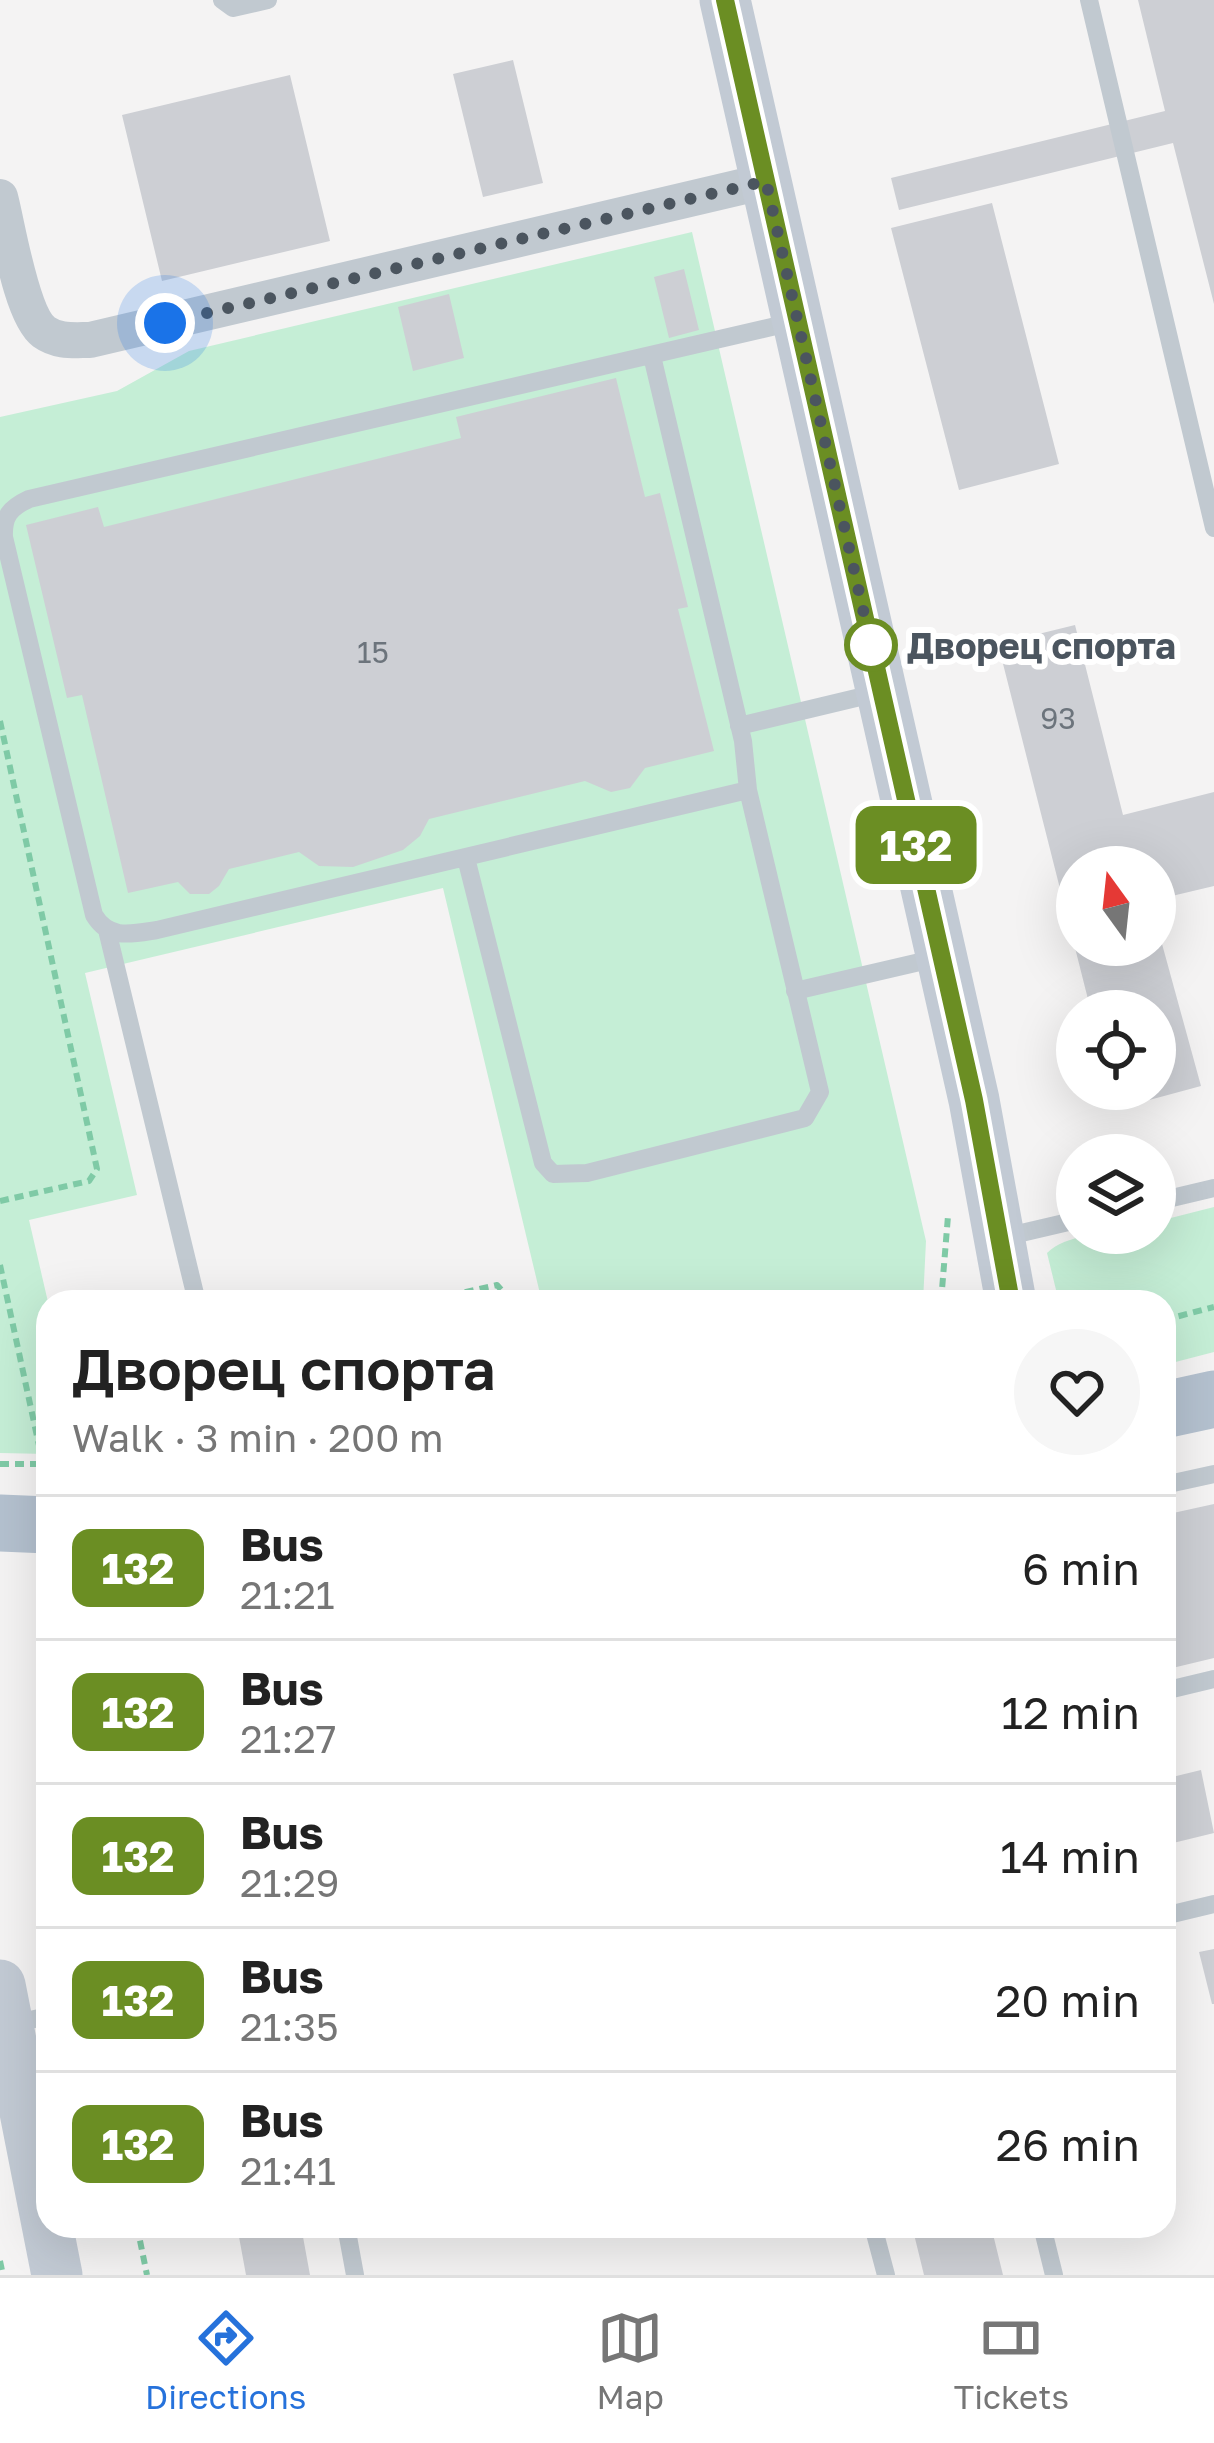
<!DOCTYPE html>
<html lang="en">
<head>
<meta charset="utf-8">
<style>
	body { margin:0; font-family:"Golos Text",sans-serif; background:#f6f6f6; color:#222; height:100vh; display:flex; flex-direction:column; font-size:45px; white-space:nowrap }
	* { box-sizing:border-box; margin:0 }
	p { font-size:39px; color:#767676 }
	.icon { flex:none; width:66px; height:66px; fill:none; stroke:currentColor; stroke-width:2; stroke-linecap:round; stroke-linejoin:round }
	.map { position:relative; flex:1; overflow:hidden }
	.drawer { position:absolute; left:36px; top:1290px; width:1140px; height:948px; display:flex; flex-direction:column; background:#fff; border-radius:36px; box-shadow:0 12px 48px #0002 }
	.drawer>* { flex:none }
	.badge { padding:0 24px; border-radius:18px; font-size:42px; line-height:78px }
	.needle { width:78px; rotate:345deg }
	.tools { position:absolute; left:1056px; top:846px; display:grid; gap:24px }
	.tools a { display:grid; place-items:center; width:120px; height:120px; border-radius:50%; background:#fff; box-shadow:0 12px 48px #0002; font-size:60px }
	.you { position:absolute; width:60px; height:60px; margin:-30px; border:9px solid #fff; border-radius:50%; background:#1a73e8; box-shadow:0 0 0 18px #1a73e833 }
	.map>.badge { position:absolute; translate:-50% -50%; box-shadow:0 0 0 6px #fff }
	.round { display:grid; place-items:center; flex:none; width:126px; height:126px; border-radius:63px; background:#f6f6f6 }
	.summary { display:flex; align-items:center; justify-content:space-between; height:204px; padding:0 36px }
	h1 { font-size:57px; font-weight:600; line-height:90px }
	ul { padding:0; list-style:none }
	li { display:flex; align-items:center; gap:36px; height:144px; padding:0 36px; border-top:3px solid #e0e0e0 }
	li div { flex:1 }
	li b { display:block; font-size:45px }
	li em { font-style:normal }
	li .badge { min-width:132px; font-weight:700; text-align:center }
	.dock { display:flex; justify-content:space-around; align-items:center; height:168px; border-top:3px solid #e0e0e0; background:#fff; font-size:33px; color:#767676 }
	.dock a { display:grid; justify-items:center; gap:6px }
	.dock .selected { color:#2672db }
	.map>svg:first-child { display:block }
	.green { fill:#c5eed6 }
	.building { fill:#cdcfd4 }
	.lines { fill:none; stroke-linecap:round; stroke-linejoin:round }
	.path { stroke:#7fcaa6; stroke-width:6; stroke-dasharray:9 6; stroke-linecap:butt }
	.lane { stroke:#c1c9d0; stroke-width:18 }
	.street { stroke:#c1c9d0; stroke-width:36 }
	.secondary { stroke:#c2cad4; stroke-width:51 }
	.primary { stroke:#b4c1cf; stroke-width:57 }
	.line-casing { stroke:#fff; stroke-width:27 }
	.line { stroke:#6b8e23; stroke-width:18 }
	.walk { stroke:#4b555f; stroke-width:12; stroke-dasharray:0 21.6 }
	.stop-dot { fill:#fff; stroke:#6b8e23; stroke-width:6 }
	.labels { text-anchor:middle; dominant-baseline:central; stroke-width:12; stroke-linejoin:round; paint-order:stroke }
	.number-label { font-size:30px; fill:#6c747c }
	.stop-label { font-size:36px; font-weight:bold; fill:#4b555f; stroke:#fff; text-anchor:start }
</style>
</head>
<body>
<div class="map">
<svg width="1214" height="2275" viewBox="0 0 1214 2275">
	<rect width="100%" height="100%" fill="#f4f3f3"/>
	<path class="green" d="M692,232l234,1009 -3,61h-381l-99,-414 -358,85 52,222 -108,25 19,82v152l-48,-1v-1036l117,-26 72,-40z
		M1214,1207v145l-50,13v-63h-105l-12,-49c24,-23 76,-20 108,-20v-11z"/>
	<path class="building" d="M1138,0h76v304l-41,-161 -274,67 -8,-32 274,-67z
		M513,60l30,123 -60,14 -30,-123z
		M290,75l40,166 -168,40 -40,-166z
		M992,203l67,261 -100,26 -68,-262z
		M684,269l15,61 -30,8 -15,-61z
		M449,294l15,64 -51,13 -15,-64z
		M616,378l29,119 15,-4 28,114 -10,2 36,142 -69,17 -15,20 -19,4 -26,-11 -156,38 -9,17 -17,14 -50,17 -34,-1 -20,-14 -70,17 -10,17 -10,8h-19l-12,-12 -50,11 -46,-198 -15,3 -41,-173 72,-18 6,20 357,-89 -5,-21z
		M1075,625l48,190 91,-23v94l-59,14v-33h-78v78h78l1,-23 45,164 -85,23 -5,-20h44v-78h-64l-93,-367z
		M1214,1504v154l-50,12v-155z
		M1201,1770l13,63 -45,11 -5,-19v-46z
		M1214,1949v55h-2l-13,-52z
		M237,2226h64l9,49h-64z
		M912,2226h79l12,49h-79z"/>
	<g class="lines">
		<path class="path" d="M0,721l97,448 -8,12 -89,20
			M0,1265l43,199
			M421,1302l76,-17 15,17
			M941,1302l7,-86
			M1164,1320l50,-13
			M0,1464h48
			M137,2226l10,49
			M0,2261l3,14"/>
		<path class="lane" d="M222,0l11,8 35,-8
			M1089,0l125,528
			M652,356l91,385 5,49 -591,140c-26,4 -48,10 -63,-15l-90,-378c-1,-21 6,-29 25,-38l764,-177
			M739,726l138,-33
			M466,858l77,305 10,11 34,-1 218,-55 15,-26 -72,-302
			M107,930l90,372
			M795,991l142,-33
			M1155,1202l59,-14
			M1000,1238l77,-18
			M1164,1485l50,-11
			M1164,1691l50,-12
			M1164,1916l50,-12
			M12,2024l36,-8
			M346,2226l9,49
			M873,2226l13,49
			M1042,2226l12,49"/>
		<path class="street" d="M0,197c8,30 21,118 44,135 14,10 29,8 46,8l676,-159"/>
		<path class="secondary" d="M725,0l249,1100 37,202
			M0,1985l57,290"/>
		<path class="primary" d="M1164,1410l50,-11
			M0,1523l48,2"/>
	</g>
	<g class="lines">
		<defs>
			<path id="line" d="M725,0l249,1100 37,202"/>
		</defs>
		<use href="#line" class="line-casing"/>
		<use href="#line" class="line"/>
		<path class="walk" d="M165,323l601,-142 105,464"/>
	</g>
	<circle class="stop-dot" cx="871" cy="645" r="24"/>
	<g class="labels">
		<g class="number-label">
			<text x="373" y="652">15</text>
			<text x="1058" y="718">93</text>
		</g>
		<g class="stop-label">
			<text x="907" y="645">Дворец спорта</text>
		</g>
	</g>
</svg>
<div class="tools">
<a><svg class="needle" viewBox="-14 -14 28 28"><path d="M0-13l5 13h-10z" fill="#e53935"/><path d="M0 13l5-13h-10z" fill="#767676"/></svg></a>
<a><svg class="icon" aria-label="locate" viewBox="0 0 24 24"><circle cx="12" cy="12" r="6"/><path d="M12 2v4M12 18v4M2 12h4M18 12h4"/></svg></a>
<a><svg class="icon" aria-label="layers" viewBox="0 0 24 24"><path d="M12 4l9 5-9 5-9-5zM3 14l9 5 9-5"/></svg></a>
</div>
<div class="you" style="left:165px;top:323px"></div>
<b class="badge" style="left:916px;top:845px;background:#6b8e23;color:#fff">132</b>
<section class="drawer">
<div class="summary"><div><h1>Дворец спорта</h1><p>Walk · 3 min · 200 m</p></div><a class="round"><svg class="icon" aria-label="heart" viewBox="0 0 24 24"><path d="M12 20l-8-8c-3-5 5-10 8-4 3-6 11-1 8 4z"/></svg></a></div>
<ul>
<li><span class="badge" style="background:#6b8e23;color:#fff">132</span><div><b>Bus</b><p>21:21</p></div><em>6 min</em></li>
<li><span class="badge" style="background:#6b8e23;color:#fff">132</span><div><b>Bus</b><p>21:27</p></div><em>12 min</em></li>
<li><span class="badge" style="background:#6b8e23;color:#fff">132</span><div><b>Bus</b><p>21:29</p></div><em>14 min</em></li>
<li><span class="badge" style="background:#6b8e23;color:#fff">132</span><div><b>Bus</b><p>21:35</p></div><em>20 min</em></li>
<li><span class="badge" style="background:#6b8e23;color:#fff">132</span><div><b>Bus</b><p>21:41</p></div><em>26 min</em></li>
</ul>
</section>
</div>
<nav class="dock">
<a class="selected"><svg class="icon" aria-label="directions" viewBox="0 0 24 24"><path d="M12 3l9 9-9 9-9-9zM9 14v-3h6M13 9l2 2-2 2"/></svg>Directions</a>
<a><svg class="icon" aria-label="map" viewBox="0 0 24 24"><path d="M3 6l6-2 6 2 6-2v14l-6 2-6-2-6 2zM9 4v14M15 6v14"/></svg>Map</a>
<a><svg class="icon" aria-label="tickets" viewBox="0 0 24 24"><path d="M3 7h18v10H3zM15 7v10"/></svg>Tickets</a>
</nav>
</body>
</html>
